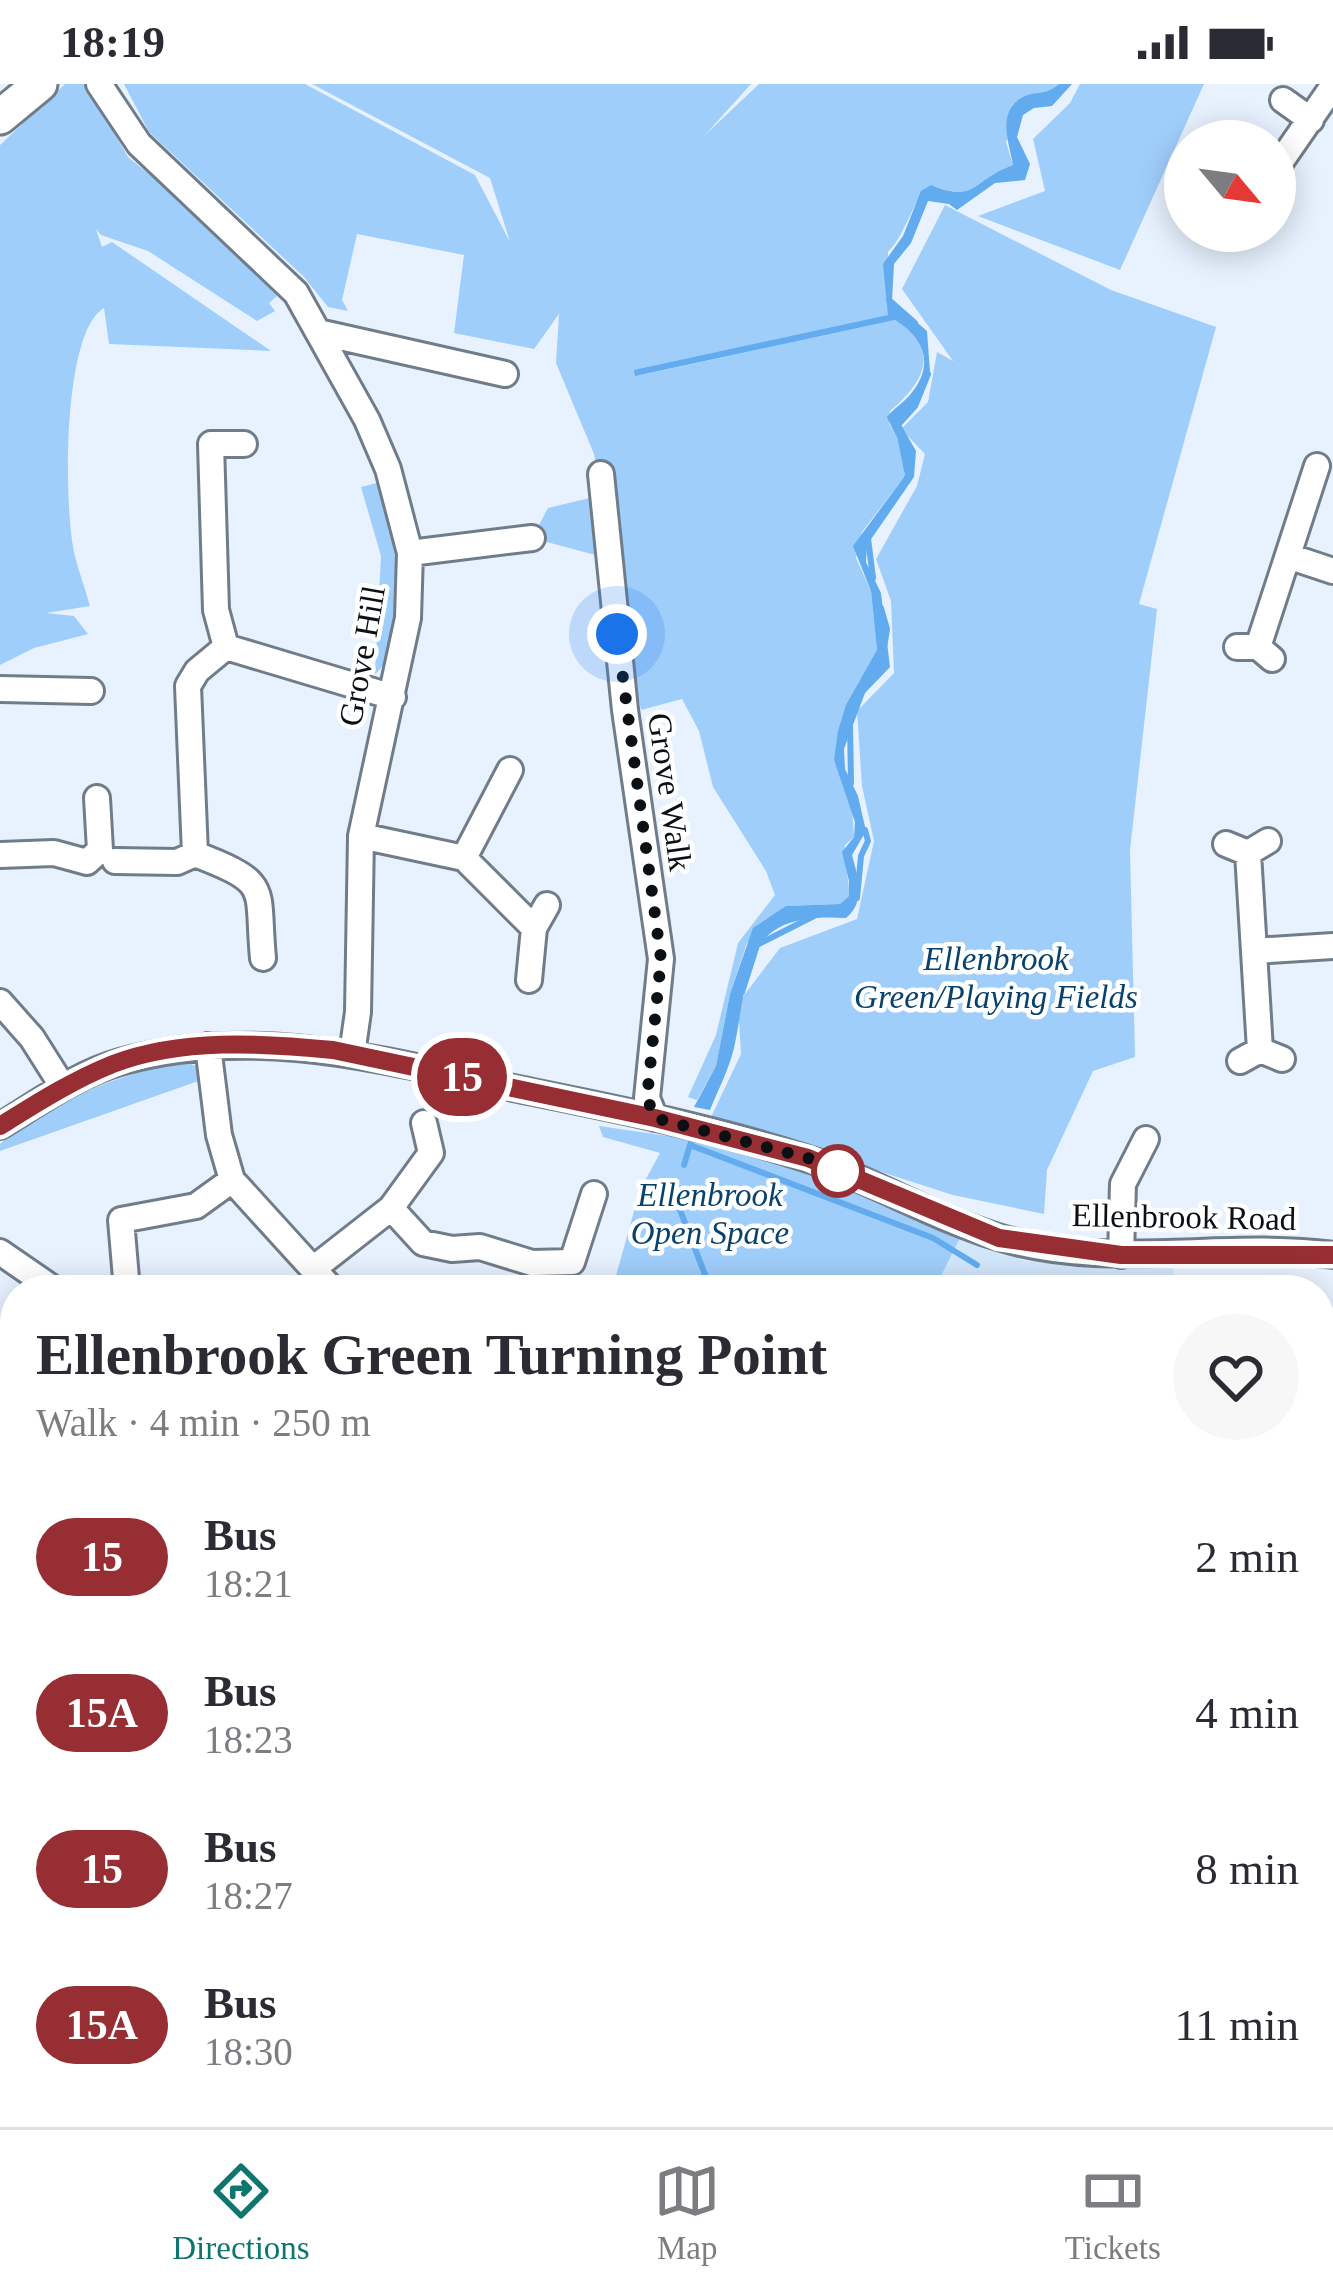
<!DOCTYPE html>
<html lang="en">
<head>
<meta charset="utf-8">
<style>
	body { margin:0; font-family:"Times New Roman",serif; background:#f7f7f7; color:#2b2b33; height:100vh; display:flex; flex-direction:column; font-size:45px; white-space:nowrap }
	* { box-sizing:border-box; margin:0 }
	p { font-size:39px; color:#7c7c81 }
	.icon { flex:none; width:66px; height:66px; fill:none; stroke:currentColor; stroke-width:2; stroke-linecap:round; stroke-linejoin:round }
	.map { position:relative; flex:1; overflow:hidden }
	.side { position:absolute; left:0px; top:1191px; width:1335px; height:852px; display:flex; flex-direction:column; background:#fff; border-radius:48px 48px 0 0; box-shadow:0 6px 30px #0003 }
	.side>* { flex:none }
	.badge { padding:0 24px; border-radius:39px; font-size:42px; line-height:78px }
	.needle { width:78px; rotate:119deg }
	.buttons { position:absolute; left:1164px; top:36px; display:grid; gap:24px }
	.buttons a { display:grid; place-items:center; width:132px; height:132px; border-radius:50%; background:#fff; box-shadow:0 6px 30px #0003; font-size:60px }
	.you { position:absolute; width:60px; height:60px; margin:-30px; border:9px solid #fff; border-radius:50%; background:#1a73e8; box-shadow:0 0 0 18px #1a73e833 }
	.map>.badge { position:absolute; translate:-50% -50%; box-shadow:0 0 0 6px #fff }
	.round { display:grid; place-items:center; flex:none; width:126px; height:126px; border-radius:63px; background:#f7f7f7 }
	.head { display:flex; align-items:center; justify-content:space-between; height:204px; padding:0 36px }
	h1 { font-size:57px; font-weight:700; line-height:90px }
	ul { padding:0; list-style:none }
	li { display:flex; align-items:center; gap:36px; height:156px; padding:0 36px }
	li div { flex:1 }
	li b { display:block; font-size:45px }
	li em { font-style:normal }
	li .badge { min-width:132px; font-weight:700; text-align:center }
	.status { display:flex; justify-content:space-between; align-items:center; height:84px; padding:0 60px; background:#fff; direction:ltr }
	.status svg { height:33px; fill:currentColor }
	.tabs { display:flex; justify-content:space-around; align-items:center; height:168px; border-top:3px solid #e1e1e2; background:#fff; font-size:33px; color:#7c7c81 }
	.tabs a { display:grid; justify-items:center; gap:6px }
	.tabs .current { color:#0f766e }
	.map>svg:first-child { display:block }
	.built { fill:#d3e7fb }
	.green { fill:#a0cefb }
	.water { fill:#61abee }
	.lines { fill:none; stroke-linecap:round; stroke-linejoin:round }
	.stream { stroke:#61abee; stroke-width:6 }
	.minor-casing { stroke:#707d89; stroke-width:30 }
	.highway-casing { stroke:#707d89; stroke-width:39 }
	.minor { stroke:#fff; stroke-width:24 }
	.highway { stroke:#fff; stroke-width:33 }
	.line-casing { stroke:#fff; stroke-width:27 }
	.line { stroke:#962e33; stroke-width:18 }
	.walk { stroke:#0b1014; stroke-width:12; stroke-dasharray:0 21.6 }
	.stop-dot { fill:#fff; stroke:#962e33; stroke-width:6 }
	.labels { text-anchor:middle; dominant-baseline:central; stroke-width:9; stroke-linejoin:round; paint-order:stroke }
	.street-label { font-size:33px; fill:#0b1014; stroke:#fff }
	.park-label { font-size:33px; font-style:italic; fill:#08416c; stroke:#fff }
</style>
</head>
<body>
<div class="status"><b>18:19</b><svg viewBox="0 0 49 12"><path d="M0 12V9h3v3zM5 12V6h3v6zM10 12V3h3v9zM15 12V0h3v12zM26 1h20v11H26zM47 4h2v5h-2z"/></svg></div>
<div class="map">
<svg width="1333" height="2043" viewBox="0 0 1333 2043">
	<rect width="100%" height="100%" fill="#e7f2fe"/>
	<path class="built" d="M961,1152l64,25 70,6 78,-1 1,24h-240z
		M1320,1279l13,5v409l-13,2z"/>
	<path class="green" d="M65,0h21l42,73 60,49 89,90 -8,7 6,8 -18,10 -109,-70 -47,-16 -5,-6 6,18 10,-5 159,109 -162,-7 -5,-36c-42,24 -40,197 -30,244 4,18 11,36 16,54l-44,7 28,3 14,18 -54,14 -34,17v-520z
		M124,0h181l170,91 35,67 -20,-64 -178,-94h439l-47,52 55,-52h300l-13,11 -17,1 -23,46 7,23c-42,15 -36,39 -82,20 -18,12 -24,48 -43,67l1,63 -253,61 259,-56c46,28 31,61 -5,91l-1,13 15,22 3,17 -3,14 -42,55 -6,26 15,33 6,59 -2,9 -16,23 -25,78 18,45 2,32 -9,8c-2,18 5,33 4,51l-9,8 -54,2 -39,37 -17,51 -14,72 -19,34 -9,-3 28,-62 22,-92 37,-48 -9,-24 -53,-84 -14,-56 -17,-32 -41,11 -31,-151 -78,-21 16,-30 54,-13 -8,-41 -38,-91 3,-49 -25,35 -80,-16 10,-78 -107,-21 -15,66 6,11 -20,-4 -24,-30 -155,-145z
		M1080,0h124l-84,186 -142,-54 67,-25 -12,-52 37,-36z
		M945,121l166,85 105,37 -77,277 18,5 -27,241 5,207 -42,14 -46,99 -3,44 -91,-19 -242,-78 30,-63 -3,-51 42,-55 77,-29 17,-78 -12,-55 -5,-75 37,-38 -3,-72 -15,-42 41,-73 8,-32 -24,-25 27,-27 9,-50 16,9 -51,-72z
		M381,398c12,51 24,98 12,150 -4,17 -4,31 -18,42l6,-118 -20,-69z
		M186,977l9,5 9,13 -204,72v-7c51,-44 120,-70 186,-83z
		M655,1034l344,120 -38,-2 -27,54h-322l28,-100 20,-37 -57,-16 -4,-11 69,10z
		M520,2028h58l-13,15h-70z"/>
	<path class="water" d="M1059,0h13l-20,22 -18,2 -11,7 -6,22 13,27 -5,16 -30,3 -38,27 -8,-6 -21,-3 -17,42 -17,21 -2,37 35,30 3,41 -12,28 -18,23 16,28 -2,26 -47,68 -1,17 15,31 9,74 -25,26 -21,56 1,20 13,27 8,35 -14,24c6,22 14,47 -6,63 -106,-7 -95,50 -112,130 -5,21 -16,42 -24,62l-16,-3 22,-41 14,-72 23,-66 33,-22 54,-2 9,-8v-15l-7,-29 12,-15 1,-15 -21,-62 4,-29 8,-26 31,-55 -6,-59 -18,-45 51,-69c7,-26 -8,-38 -17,-60 6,-8 15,-13 22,-21 26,-30 17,-57 -14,-76l-260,56 -1,-6 254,-55 -5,-51 20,-28 18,-45 10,-6c46,19 40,-5 82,-20 -3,-20 -17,-51 8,-67 14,-8 23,-1 38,-14z"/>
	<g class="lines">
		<path class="stream" d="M889,216l26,23
			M907,387l-9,-46 17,-19 13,-32
			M868,454l5,40
			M881,524l6,21 -3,19
			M850,640l1,59
			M857,814l4,-42 7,-15 -3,-11
			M742,908l15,-47 57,-29
			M690,1061l243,93 44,27
			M684,1081l9,-30
			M677,1106l-2,7 36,93
			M0,1939l15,-4"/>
		<defs>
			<path id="minor" d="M99,0l40,60 157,149 71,127 21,49 22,84 -2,65 -47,218 -3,176 -6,42
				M1283,16l28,20
				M1275,86l58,-84
				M318,248l187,42
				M601,390l24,236 36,249 -14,139 8,20
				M410,469l122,-15
				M1288,472l45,15
				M226,563l-10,-37 -5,-166h33
				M1237,563h21l14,12
				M1258,563l59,-181
				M0,605l91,2
				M361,752l103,22 70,70 -5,52
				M1226,760l22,9 20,-12
				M1248,769l12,197
				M195,770c78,30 61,32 68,104
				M0,771l54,-2 33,9 13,-12 -3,-52
				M464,774l46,-88
				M115,777l62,1 18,-8 -7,-168 9,-15 29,-24 167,50
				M534,844l13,-23
				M1254,867l79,-5
				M0,918l32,36 31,49
				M208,962l11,89 13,45 81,89 78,-61 32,35 29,6 28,-2 52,16 40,-1 22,-68
				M1240,977l20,-11 22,9
				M0,1042c38,-23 77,-52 120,-64 136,-39 269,0 403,28 94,19 190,38 282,68 66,21 127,59 193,79 109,34 225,3 335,18
				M391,1124l40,-55 -7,-30
				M0,1168l55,38
				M1121,1171l2,-71 23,-45
				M313,1185l20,21
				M127,1206l-6,-70 75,-14 36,-26
				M0,1428l15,-9
				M0,1622l15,9
				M0,1848l15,-29
				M1320,1961l13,17
				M694,2028l20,15
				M791,2028l6,15
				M1027,2028l9,15"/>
			<path id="highway" d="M0,33l40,-33"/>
		</defs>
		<use href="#minor" class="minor-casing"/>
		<use href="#highway" class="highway-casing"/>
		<use href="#minor" class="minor"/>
		<use href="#highway" class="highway"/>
	</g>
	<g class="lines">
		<defs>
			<path id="line" d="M0,1042c37,-23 73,-46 113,-62 68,-26 149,-21 220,-14l322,68 153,40 191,80 122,17h212"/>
		</defs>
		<use href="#line" class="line-casing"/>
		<use href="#line" class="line"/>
		<path class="walk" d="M617,550l44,325 -14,139 8,20 153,40 44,18 -14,-5"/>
	</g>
	<circle class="stop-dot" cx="838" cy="1087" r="24"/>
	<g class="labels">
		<g class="street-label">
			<text transform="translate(362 572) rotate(-80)">Grove Hill</text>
			<text transform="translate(670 708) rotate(82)">Grove Walk</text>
			<text transform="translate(1184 1133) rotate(1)">Ellenbrook Road</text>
		</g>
		<g class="park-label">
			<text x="996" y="875">Ellenbrook<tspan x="996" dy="38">Green/Playing Fields</tspan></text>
			<text x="710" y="1111">Ellenbrook<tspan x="710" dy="38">Open Space</tspan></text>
		</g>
	</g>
</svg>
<div class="buttons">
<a><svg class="needle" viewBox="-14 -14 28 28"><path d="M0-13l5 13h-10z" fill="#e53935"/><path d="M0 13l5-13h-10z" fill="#7c7c81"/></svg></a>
</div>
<div class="you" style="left:617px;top:550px"></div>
<b class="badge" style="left:462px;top:993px;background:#962e33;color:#fff">15</b>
<section class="side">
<div class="head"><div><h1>Ellenbrook Green Turning Point</h1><p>Walk · 4 min · 250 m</p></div><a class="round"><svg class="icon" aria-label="heart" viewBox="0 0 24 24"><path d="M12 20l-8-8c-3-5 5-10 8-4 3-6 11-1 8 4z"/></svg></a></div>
<ul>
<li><span class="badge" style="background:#962e33;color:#fff">15</span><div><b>Bus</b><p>18:21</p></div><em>2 min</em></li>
<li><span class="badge" style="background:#962e33;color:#fff">15A</span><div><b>Bus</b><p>18:23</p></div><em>4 min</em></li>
<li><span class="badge" style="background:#962e33;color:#fff">15</span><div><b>Bus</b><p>18:27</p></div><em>8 min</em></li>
<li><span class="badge" style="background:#962e33;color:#fff">15A</span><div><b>Bus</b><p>18:30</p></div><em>11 min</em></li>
</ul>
</section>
</div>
<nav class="tabs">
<a class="current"><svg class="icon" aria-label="directions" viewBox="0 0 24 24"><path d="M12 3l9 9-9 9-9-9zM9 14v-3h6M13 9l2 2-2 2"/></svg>Directions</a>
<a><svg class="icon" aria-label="map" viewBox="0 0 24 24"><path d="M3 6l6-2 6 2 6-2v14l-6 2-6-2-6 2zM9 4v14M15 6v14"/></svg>Map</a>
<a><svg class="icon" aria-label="tickets" viewBox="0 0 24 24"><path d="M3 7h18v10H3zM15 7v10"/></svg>Tickets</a>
</nav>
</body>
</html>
